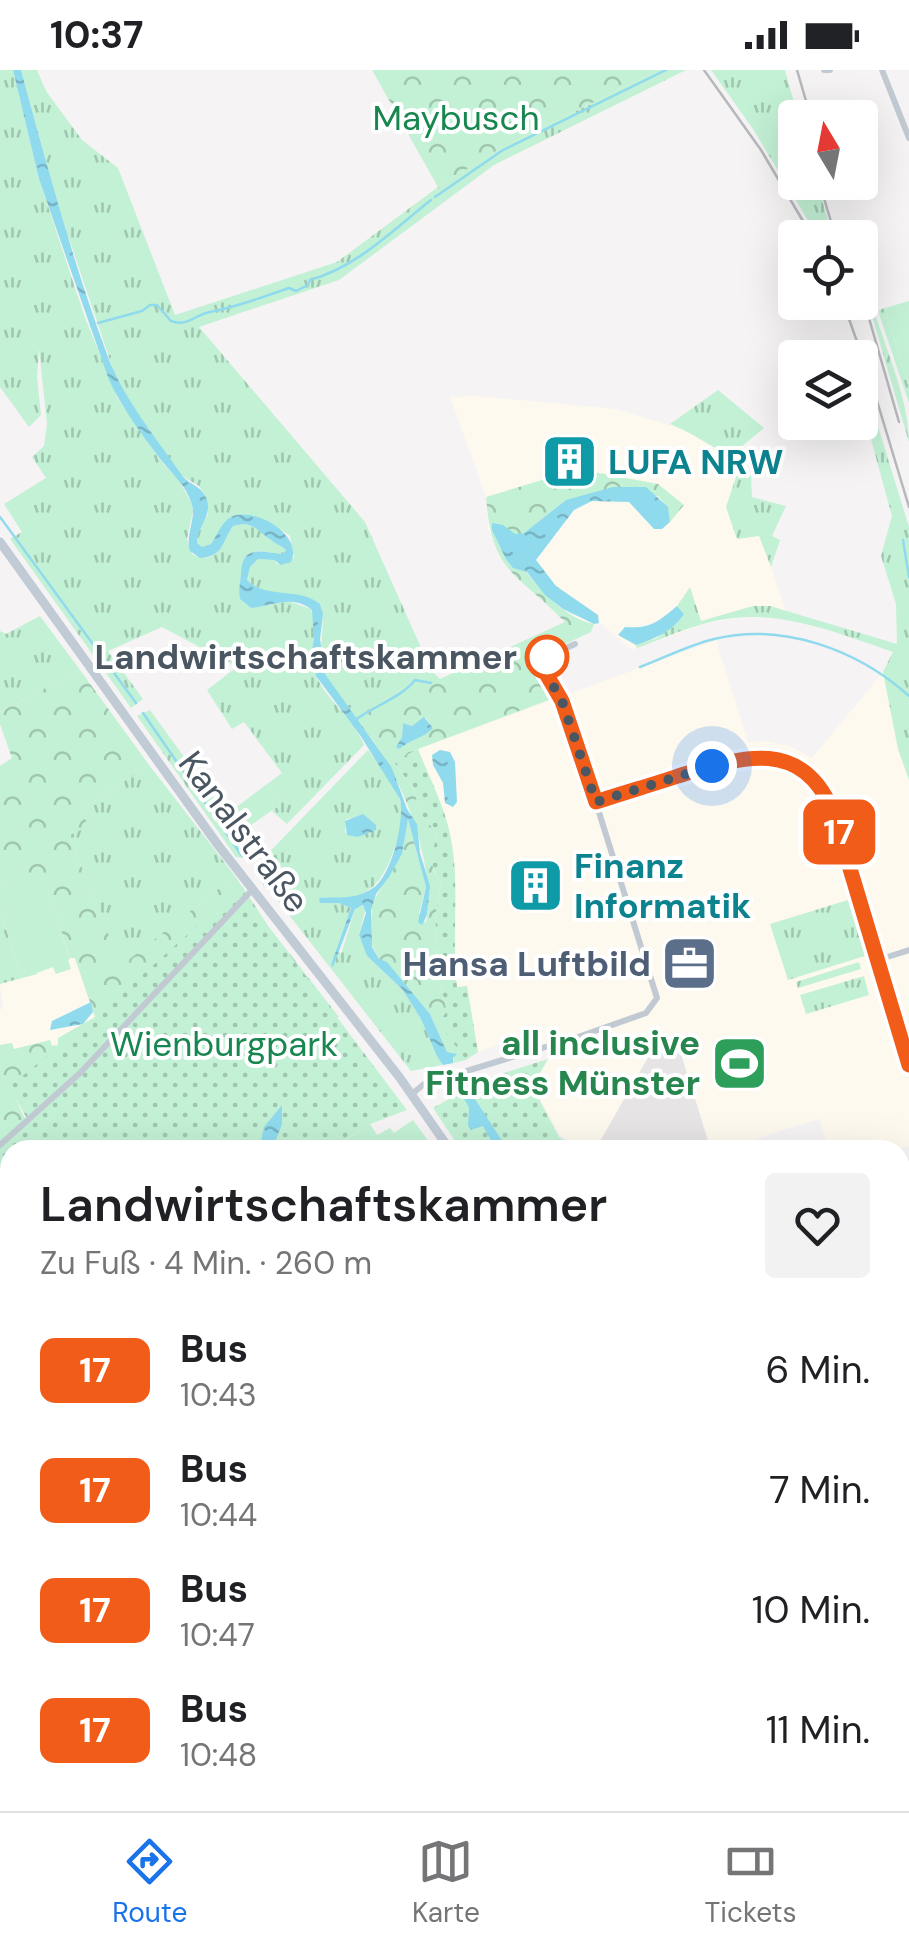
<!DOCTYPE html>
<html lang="de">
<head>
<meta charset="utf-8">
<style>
	body { margin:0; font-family:"DM Sans",sans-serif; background:#f2f2f2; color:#202124; height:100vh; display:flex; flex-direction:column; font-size:38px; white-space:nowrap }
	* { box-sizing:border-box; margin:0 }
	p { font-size:32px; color:#757577 }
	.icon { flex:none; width:55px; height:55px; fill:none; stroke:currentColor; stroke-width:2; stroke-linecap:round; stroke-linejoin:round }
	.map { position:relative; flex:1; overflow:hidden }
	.side { position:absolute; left:0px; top:1070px; width:910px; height:672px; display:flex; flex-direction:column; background:#fff; border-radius:30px 30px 0 0; box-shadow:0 10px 40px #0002 }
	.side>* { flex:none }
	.badge { padding:0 20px; border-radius:15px; font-size:35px; line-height:65px }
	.needle { width:65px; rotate:350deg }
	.controls { position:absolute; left:778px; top:30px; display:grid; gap:20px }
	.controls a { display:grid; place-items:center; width:100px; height:100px; border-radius:10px; background:#fff; box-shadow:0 10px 40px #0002; font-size:50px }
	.you { position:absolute; width:50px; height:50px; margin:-25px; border:8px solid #fff; border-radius:50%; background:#1a73e8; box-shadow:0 0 0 15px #1a73e833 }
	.map>.badge { position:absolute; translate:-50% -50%; box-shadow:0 0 0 5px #fff }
	.round { display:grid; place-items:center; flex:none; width:105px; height:105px; border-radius:10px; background:#f2f2f2 }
	.head { display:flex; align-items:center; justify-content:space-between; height:170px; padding:0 40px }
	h1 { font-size:48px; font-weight:600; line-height:75px }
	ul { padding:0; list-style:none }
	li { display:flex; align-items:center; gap:30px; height:120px; padding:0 40px }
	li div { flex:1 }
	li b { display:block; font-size:38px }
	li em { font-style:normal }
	li .badge { min-width:110px; font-weight:700; text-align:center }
	.status { display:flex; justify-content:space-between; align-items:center; height:70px; padding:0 50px; background:#fff; direction:ltr }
	.status svg { height:28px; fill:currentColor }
	.tabs { display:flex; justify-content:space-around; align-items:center; height:140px; border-top:2px solid #e0e0e0; background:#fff; font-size:28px; color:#757577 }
	.tabs a { display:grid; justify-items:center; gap:5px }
	.tabs .on { color:#1a73e8 }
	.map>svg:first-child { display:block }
	.commercial { fill:#fdf9ef }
	.education { fill:#e6e4e5 }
	.grass { fill:url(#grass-tufts); fill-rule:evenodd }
	.forest { fill:url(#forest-crowns); fill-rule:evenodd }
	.park { fill:url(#park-dots) }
	.garden { fill:#c3f1d5 }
	.water { fill:url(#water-ripples) }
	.pier { fill:#f5f3f3 }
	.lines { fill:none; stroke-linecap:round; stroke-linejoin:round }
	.stream { stroke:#90daee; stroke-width:2.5 }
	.street { stroke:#c1cad2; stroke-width:6 }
	.secondary { stroke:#c1cbd6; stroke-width:9 }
	.rail { stroke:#b5b8bd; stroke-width:2.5 }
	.line-casing { stroke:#fff; stroke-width:22 }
	.line { stroke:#f25c19; stroke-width:15 }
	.walk { stroke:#4a5661; stroke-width:10; stroke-dasharray:0 18 }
	.stop-dot { fill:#fff; stroke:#f25c19; stroke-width:5 }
	.labels { text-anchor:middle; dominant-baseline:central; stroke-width:8; stroke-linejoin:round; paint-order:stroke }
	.park-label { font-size:35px; fill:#17864f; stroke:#fff }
	.culture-label { font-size:35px; font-weight:bold; fill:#0d838f; stroke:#fff; text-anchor:start }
	.stop-label { font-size:35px; font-weight:bold; fill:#4a5661; stroke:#fff; text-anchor:end }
	.street-label { font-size:35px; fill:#4a5661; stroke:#fff }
	.service-label { font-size:35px; font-weight:bold; fill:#4e5e75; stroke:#fff; text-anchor:end }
	.leisure-label { font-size:35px; font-weight:bold; fill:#27864d; stroke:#fff; text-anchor:end }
</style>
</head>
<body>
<div class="status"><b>10:37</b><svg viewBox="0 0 49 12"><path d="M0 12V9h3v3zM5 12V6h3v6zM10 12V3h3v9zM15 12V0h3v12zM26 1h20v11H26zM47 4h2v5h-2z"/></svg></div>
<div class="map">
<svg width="909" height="1741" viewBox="0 0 909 1741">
	<defs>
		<pattern id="grass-tufts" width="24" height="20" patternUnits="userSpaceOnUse" patternTransform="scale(2.5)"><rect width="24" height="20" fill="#c3f1d5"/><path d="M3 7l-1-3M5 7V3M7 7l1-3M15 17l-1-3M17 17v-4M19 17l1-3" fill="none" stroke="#a0c6b0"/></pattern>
		<pattern id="forest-crowns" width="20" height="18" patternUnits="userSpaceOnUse" patternTransform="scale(2.5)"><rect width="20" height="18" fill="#c3f1d5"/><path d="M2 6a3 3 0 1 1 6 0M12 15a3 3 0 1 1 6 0" fill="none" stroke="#a0c6b0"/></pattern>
		<pattern id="park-dots" width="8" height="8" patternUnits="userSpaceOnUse" patternTransform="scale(2.5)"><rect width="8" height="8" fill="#c3f1d5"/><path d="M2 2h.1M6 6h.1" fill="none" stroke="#a0c6b0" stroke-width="1.8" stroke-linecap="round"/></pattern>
		<pattern id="water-ripples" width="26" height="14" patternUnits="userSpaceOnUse" patternTransform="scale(2.5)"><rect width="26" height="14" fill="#90daee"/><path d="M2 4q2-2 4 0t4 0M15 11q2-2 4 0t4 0" fill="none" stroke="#78b4c4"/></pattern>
	</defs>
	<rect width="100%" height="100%" fill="#f5f3f3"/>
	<path class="commercial" d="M478,326l138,13 79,24 22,17 24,10 -2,8 12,7 1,22 34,9 -14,30 8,4 -9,27 14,42v10l-42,-2 -37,6 -74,27 -32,-27 -6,1 -3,8 -103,-102 -2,-33 -36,-100z
		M716,570l32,102 18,-1 26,6 20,11 71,-86 15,77 11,31v366l-13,4h-67l-10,-31 -67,21 2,10h-168l-26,-15 -27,-49 16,-27 -10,-27 -61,20 -11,-65h-10l-5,-43 3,-74 -6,-42 -31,-79z
		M74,888l21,59 -36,21v6l-45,6 -2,-7 -12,2v-35l3,-2 -3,-24 53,-17 3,7 14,-5 -3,-9z
		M900,1315l9,29v217l-9,-13z
		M10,1365v48l-10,2v-48z"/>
	<path class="education" d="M675,965l36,115h-116l63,-110z"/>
	<path class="grass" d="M0,0h13l26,109 45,136 34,84 45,65 15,15 13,23 2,9 -6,28 5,15c24,14 31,-12 41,-28 21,-6 23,4 38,14 5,3 11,5 15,10l-3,4c-23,-2 -41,-10 -42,20 -1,10 -3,16 -1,25l11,9 37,-7 23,8c9,23 -4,49 7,71 12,23 37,40 46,65l-77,79 -15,-13 9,-7 -14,-20 15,-11 -38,-51 -12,7 -25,-39 30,-23 -75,-40 -54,24 35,48 -12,9 -121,-169 12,-7 -18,-28 42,-26 -14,-21 12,-11 3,-22 -8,-75 -2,28 4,38 -12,12 -29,-40z
		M21,0h16l9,21 36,49 36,28 57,147 162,-53 101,-75 56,-35 164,-82h28l-192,95 -155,115 -140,47 166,195 66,148 -77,49c-9,-17 -26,-32 -31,-50 -6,-22 4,-45 -3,-65 -24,-13 -54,-5 -73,-24l3,-13 8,-8 16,1 3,4 17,-6 -4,-22c-14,-10 -43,-29 -60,-18 -9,6 -13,18 -18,26l-10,3 -5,-4v-8l11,-21 -2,-17 -7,-11 -17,-10 -55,-77 -14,-30 -54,-160z
		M711,0h74l13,47 -3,1v64l22,1 16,54h-15l-65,-108z
		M873,237c13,43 36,93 36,135l-39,-133z
		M885,238l24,80v15l-30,-89v-4z
		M860,298l49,159v253l-11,-31 -15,-77 10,-20c-62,-21 -124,-48 -190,-28 -22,6 -44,16 -66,24l-1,-3 21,-7 27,-24 -7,-8 13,-19 11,34 52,-15h17l127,38 -1,-40 -15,-48 11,-40 -32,-117z
		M718,320l46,38 -23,19 -7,10c-23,-9 -40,-24 -64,-33z
		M739,398l12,7 1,22 34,9 -14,30 8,4 -9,27 -12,-31 -22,3 -11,-32z
		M40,546l40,54 -80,42v-81l6,3z
		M150,640l98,135 1,10 -4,3 -9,-1 -99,-141z
		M368,680c12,16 29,35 33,54 3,13 -1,27 -5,39 -11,36 -28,63 -71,54l-4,6h18l12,5 -14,41 4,5 14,-45 4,-3 7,1 -7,28 8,21 35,33 19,30 21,46 -31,6 -158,-202zM365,747l9,7 -4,6 -12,7 -13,-4 1,-14z
		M149,695l86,111 -114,91 -52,-132 18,-8 -5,-18z
		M848,830l17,56 -77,24 -18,-56z
		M0,839l19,62 16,-5 2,8 -37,10z
		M859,892l2,7 -63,19 -2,-6z
		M864,906l5,19 -63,19 -6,-19z
		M10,1478v133l-10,2v-132z"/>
	<path class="forest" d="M372,0h286l-164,82 -56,35z
		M578,399l80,15 26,21 -14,17 -3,-15 -9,-11 -92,4 -42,33 -10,2 -11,-10 3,34c6,4 17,8 21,14 18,21 38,45 67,51l-3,8 -64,30 18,19 9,17 -136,51 -24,13 18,24 11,32 10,10 3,11 -3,30 8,16 -6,32 3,37 -3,8 12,49 19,49 -13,3 1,-6 -7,-5 -17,-38 -35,-42 -16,-13 -8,-16 1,-40 30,-49 6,-35 18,68 -7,26 7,10c12,-60 -28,-163 -72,-204l77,-49 9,9 125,-57c-48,-50 -73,-47 -79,-125zM426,648l7,10 -37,19 6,-10 1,-14 9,3z
		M80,600l69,95 -67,44 6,18 -19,8 52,131 114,-90 33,50 71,91 -325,78 12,26 -26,20v-96l12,-2 2,6 36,-9 2,6 6,-1v-7l37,-21 -20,-59h-5l-27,-82 -43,11v-121l12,-8 -12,-34v-12z
		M10,1413v65l-10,3v-66z"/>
	<path class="park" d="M418,679c10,26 25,54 31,81 12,48 2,105 8,157l10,-1 11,66 -12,8 -20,-27 -4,-15 5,-7 -12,-49 3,-8 -3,-37 6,-32 -11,-24 6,-22 -3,-11 -10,-10 -11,-32 -18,-24z
		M242,816l26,40 139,184 -37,14 -42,26h-318v285l-10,2v-290l29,-25 -20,-35 86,-70z
		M548,989l-16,27 27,51 22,13h-120l-28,-42 18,-10 12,-12z
		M900,1579l9,13v136l-9,-21z
		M43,1732h181l2,9h-197z"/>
	<path class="garden" d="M909,231v87l-24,-80z
		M267,714l14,20 -37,26 -14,-18z
		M43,805l27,84 -2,1 3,9 -15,5 -3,-7 -16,6 -3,-6 -15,4 -19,-62v-22z
		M413,1050l22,30h-106l41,-26 7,11 13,-7 4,5z
		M429,1733l2,8h-205l-2,-8z"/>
	<path class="water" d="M13,0h8c26,96 52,193 87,287 17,44 47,79 73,117 7,11 21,11 26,26 5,17 -10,27 -10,43l5,4 9,-3c6,-8 10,-22 20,-27 22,-11 73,17 60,45l-10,3 -7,-5 -16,-1 -8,8 -3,13c20,20 50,6 73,24l3,10 -3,25 5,35 67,94 15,41 10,15 3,29 10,33 -3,29 -5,10 -4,-3 8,-35 -18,-68 -6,35 -13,23 -13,17 -5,16 1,37 7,12 8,3 43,52 17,38 10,2 -4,4v7l55,85h-12l-13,-24 -12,4 -3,-4 1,-19 -32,-51 -16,-37 -19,-30 -35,-33 -8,-21 7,-22 -3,-8 -8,4 -22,58 -2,-2 20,-57 -12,-5h-19l-1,-5c19,-2 35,3 54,-10 18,-11 32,-67 27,-89l-40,-64 -44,-59 -4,-25 2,-12 -2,-29c-20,-16 -38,-4 -61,-2l-11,-9c-2,-9 0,-15 1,-25 1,-30 19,-22 42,-20l3,-4c-4,-4 -10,-6 -15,-10 -16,-10 -17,-20 -38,-14 -11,16 -10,31 -33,32l-10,-7c-5,-16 6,-31 2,-46 -5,-19 -20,-31 -31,-45 -19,-25 -39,-52 -52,-80l-70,-201z
		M613,417h33l22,20 2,15 -8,7h-8l-25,-27 -37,-1 -18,9 -38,50 20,26 42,29 1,8 -5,1 -31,-15 -18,-14 -18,-23 -14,-4 -7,-9 -14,-29v-7l11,2 12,9 9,-1 42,-33z
		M677,536l7,8c-13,18 -27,24 -48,31l-18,-10 7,-8c25,2 33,-5 52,-21z
		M424,647l9,11c-7,9 -24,12 -34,21l-3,-2 6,-10 1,-14 9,3z
		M440,680l10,2 5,10 2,40 -4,5 -8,-4 -2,-20 -10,-18 -1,-10z
		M363,744l13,11v5l-18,7 -11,-2 -2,-14z
		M91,932l2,10 -10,12 -33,6 2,-9z
		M282,1035v19l-10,26h-13l5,-23z"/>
	<path class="pier" d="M459,992l12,21 -16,9 -18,-26z"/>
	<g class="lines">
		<path class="stream" d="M435,127l68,-47 163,-80
			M98,253l44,-12 8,-6h7l14,16c17,6 23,-6 39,-9 27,-5 53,-15 79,-24l7,3 12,-6 2,-5c47,-13 83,-50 121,-80
			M0,447l136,186
			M903,470l6,37
			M640,597c24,-9 49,-22 74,-28 69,-17 144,11 195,57
			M143,643l99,143
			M354,651c19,-15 47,-23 61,-41l16,3
			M255,799l10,16
			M36,1073l2,7
			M0,1144l10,-9"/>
		<path class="street" d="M824,0h6
			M882,0l27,68
			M595,732c31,-10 61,-19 91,-28 60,-18 116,-35 147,37l76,254
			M878,890l31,-10
			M412,1024l12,-10 154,-47 68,-24 11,-15 -84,-269 -16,-40 -16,-24 4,-7 30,-14
			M0,1075l80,-72 173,-184
			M900,1202l9,-12
			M900,1349l4,21 -4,16
			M900,1560l9,14
			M434,1732l3,9
			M580,1732l2,9
			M675,1732l1,9
			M778,1741l77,-9"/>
		<path class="secondary" d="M0,472l218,303 182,233 50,72
			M900,1728l3,13"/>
		<path class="rail" d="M704,0l57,80 52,88
			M797,0l14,48
			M819,112l17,56
			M860,217l39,135
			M843,232l28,79 38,126"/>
	</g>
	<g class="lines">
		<defs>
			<path id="line" d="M552,585l-10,5 -1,5 21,36 34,101c27,-9 55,-17 82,-26 62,-19 124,-40 155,36l76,253"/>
		</defs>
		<use href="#line" class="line-casing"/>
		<use href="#line" class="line"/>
		<path class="walk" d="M547,587l-6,8 21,36 34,101 116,-36"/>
	</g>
	<defs>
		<symbol id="building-square" viewBox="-11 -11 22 22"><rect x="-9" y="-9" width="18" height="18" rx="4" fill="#0f9aa8" stroke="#fff"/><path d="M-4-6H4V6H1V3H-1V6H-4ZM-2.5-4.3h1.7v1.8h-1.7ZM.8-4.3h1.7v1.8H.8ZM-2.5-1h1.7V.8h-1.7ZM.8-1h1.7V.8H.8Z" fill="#fff"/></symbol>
		<symbol id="office-square" viewBox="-11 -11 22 22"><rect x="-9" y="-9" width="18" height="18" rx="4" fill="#5c6f8a" stroke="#fff"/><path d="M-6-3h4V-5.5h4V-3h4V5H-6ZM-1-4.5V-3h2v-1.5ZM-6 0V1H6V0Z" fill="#fff"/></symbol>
		<symbol id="stadium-square" viewBox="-11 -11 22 22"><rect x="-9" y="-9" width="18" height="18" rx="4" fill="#2e9e5b" stroke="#fff"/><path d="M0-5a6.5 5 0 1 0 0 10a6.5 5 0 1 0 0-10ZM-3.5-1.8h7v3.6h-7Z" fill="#fff"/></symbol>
	</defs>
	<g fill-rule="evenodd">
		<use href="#building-square" x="538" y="360" width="63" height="63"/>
		<use href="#building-square" x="504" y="784" width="63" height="63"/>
		<use href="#office-square" x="658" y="862" width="63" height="63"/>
		<use href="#stadium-square" x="708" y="962" width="63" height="63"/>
	</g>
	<circle class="stop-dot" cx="547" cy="587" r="20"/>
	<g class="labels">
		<g class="park-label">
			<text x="456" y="48">Maybusch</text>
			<text x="224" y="974">Wienburgpark</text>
		</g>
		<g class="culture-label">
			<text x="608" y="392">LUFA NRW</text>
			<text x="574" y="796">Finanz<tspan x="574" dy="40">Informatik</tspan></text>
		</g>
		<g class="stop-label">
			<text x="517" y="587">Landwirtschaftskammer</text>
		</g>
		<g class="street-label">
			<text transform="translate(244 762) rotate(53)">Kanalstraße</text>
		</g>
		<g class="service-label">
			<text x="651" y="894">Hansa Luftbild</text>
		</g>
		<g class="leisure-label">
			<text x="700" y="973">all inclusive<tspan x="700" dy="40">Fitness Münster</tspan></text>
		</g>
	</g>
</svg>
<div class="controls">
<a><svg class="needle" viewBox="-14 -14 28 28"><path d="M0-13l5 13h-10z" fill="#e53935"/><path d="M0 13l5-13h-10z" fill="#757577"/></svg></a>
<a><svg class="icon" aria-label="locate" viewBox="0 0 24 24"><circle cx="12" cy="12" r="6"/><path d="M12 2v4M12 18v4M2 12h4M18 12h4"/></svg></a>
<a><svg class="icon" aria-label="layers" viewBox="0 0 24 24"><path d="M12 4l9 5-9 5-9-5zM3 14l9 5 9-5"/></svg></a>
</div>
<div class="you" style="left:712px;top:696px"></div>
<b class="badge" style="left:839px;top:762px;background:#f25c19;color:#fff">17</b>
<section class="side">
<div class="head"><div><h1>Landwirtschaftskammer</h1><p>Zu Fuß · 4 Min. · 260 m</p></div><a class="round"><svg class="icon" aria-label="heart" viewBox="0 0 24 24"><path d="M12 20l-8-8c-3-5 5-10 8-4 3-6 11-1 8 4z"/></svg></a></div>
<ul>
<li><span class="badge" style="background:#f25c19;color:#fff">17</span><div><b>Bus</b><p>10:43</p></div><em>6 Min.</em></li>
<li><span class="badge" style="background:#f25c19;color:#fff">17</span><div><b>Bus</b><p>10:44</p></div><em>7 Min.</em></li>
<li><span class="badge" style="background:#f25c19;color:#fff">17</span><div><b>Bus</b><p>10:47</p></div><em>10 Min.</em></li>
<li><span class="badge" style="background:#f25c19;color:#fff">17</span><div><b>Bus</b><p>10:48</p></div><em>11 Min.</em></li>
</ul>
</section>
</div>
<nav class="tabs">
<a class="on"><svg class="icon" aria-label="directions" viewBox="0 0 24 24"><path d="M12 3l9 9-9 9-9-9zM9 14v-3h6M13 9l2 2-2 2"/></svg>Route</a>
<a><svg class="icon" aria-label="map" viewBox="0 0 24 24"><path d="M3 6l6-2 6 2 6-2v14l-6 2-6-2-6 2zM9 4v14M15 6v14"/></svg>Karte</a>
<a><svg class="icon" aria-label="tickets" viewBox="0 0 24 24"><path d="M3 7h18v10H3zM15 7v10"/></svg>Tickets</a>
</nav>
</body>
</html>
